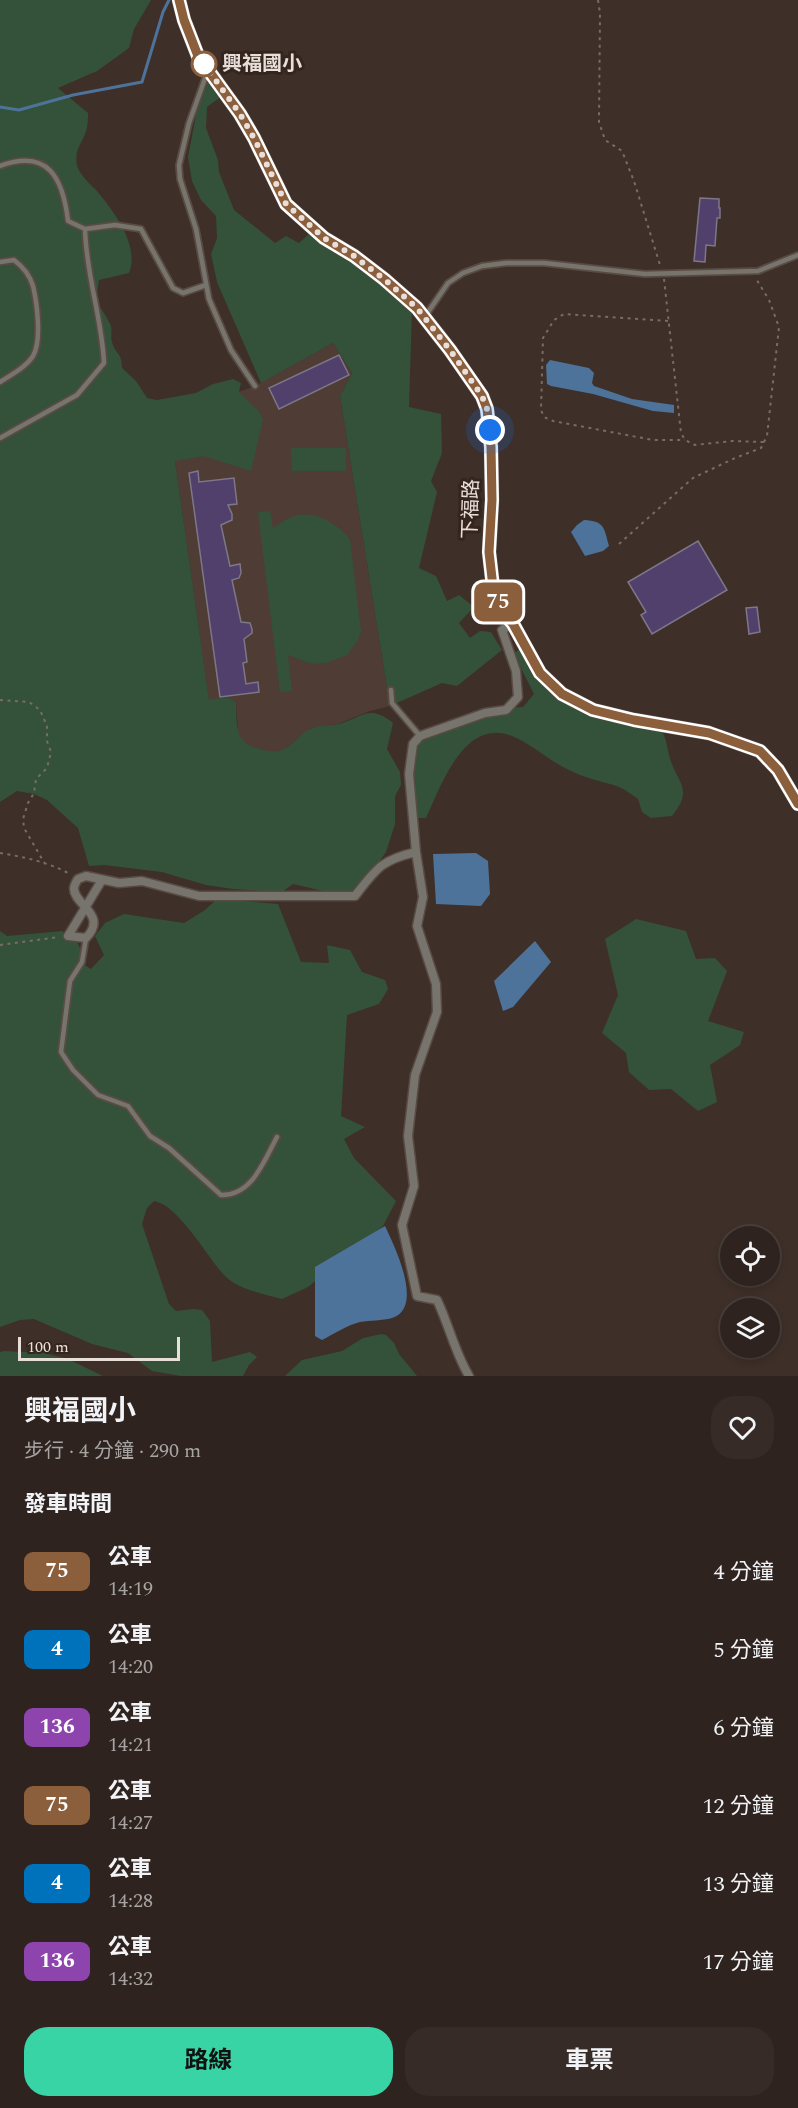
<!DOCTYPE html>
<html lang="zh-TW">
<head>
<meta charset="utf-8">
<style>
	body { margin:0; font-family:Spectral,"Noto Sans TC",serif; background:#362b27; color:#f1f3f6; height:100vh; display:flex; flex-direction:column; font-size:22px; white-space:nowrap }
	* { box-sizing:border-box; margin:0 }
	p { font-size:20px; color:#a7a4a4 }
	.icon { flex:none; width:33px; height:33px; fill:none; stroke:currentColor; stroke-width:2; stroke-linecap:round; stroke-linejoin:round }
	.map { position:relative; height:1376px; overflow:hidden }
	.side { display:flex; flex-direction:column; background:#2e231e; flex:1 }
	.side>* { flex:none }
	.badge { padding:0 12px; border-radius:9px; font-size:21px; line-height:39px }
	.buttons { position:absolute; left:720px; top:1226px; display:grid; gap:12px }
	.buttons a { display:grid; place-items:center; width:60px; height:60px; border-radius:50%; background:#2e231e; box-shadow:0 3px 9px #0003,0 0 0 2px #49403c; font-size:30px }
	.scale { position:absolute; left:18px; bottom:15px; width:162px; box-sizing:border-box; padding-left:6px; border:3px solid #e9dfda; border-top:0; font-size:16px; line-height:21px; white-space:nowrap; color:#e9dfda; -webkit-text-stroke:4px #34251e; paint-order:stroke }
	.you { position:absolute; width:30px; height:30px; margin:-15px; border:4px solid #fff; border-radius:50%; background:#1a73e8; box-shadow:0 0 0 9px #1a73e833 }
	.map>.badge { position:absolute; translate:-50% -50%; box-shadow:0 0 0 3px #fff }
	h2 { padding:0 24px; font-size:22px; line-height:54px }
	.round { display:grid; place-items:center; flex:none; width:63px; height:63px; border-radius:24px; background:#362b27 }
	.overview { display:flex; align-items:center; justify-content:space-between; height:102px; padding:0 24px }
	h1 { font-size:28px; font-weight:700; line-height:45px }
	.primary-button { display:flex; gap:12px; margin-top:auto; padding:12px 24px }
	.primary-button a { flex:1; height:69px; border-radius:24px; background:#38d4a6; color:#111; font-size:24px; font-weight:700; line-height:69px; text-align:center }
	.primary-button a+a { background:#362b27; color:#f1f3f6 }
	ul { padding:0; list-style:none }
	li { display:flex; align-items:center; gap:18px; height:78px; padding:0 24px }
	li div { flex:1 }
	li b { display:block; font-size:22px }
	li em { font-style:normal }
	li .badge { min-width:66px; font-weight:700; text-align:center }
	.map>svg:first-child { display:block }
	.education { fill:#4e3c35 }
	.green { fill:#34523a }
	.water { fill:#4d739b }
	.lines { fill:none; stroke-linecap:round; stroke-linejoin:round }
	.stream { stroke:#4d739b; stroke-width:3 }
	.building { fill:#52406c; stroke:#7d7787; stroke-width:1.5 }
	.service-casing { stroke:#594b44; stroke-width:8 }
	.minor-casing { stroke:#594b44; stroke-width:11 }
	.secondary-casing { stroke:#594b44; stroke-width:15 }
	.path { stroke:#796c65; stroke-width:2; stroke-dasharray:3 4.5; stroke-linecap:butt }
	.service { stroke:#76746c; stroke-width:4.5 }
	.minor { stroke:#76746c; stroke-width:8 }
	.secondary { stroke:#9b988c; stroke-width:12 }
	.line-casing { stroke:#fff; stroke-width:14 }
	.line { stroke:#8b5e3c; stroke-width:9 }
	.walk { stroke:#e9dfda; stroke-width:6; stroke-dasharray:0 10.8 }
	.stop-dot { fill:#fff; stroke:#8b5e3c; stroke-width:3 }
	.labels { text-anchor:middle; dominant-baseline:central; stroke-width:6; stroke-linejoin:round; paint-order:stroke }
	.stop-label { font-size:20px; font-weight:bold; fill:#e9dfda; stroke:#34251e; text-anchor:start }
	.street-label { font-size:20px; fill:#e9dfda; stroke:#34251e }
</style>
</head>
<body>
<div class="map">
<svg width="798" height="1376" viewBox="0 0 798 1376">
	<rect width="100%" height="100%" fill="#3e2f28"/>
	<path class="education" d="M333,343l19,30 -12,23 50,310 -20,5 -32,13 -27,4 -27,22 -14,2 -16,-4 -12,-7 -4,-8 -2,-31 -9,-5 -18,4 -34,-240 -24,-38 104,-37z"/>
	<path class="green" d="M0,0h151l-17,29 -5,19 -32,23 -39,17 30,25c0,5 0,13 -2,18 -4,14 -12,17 -9,35 3,9 13,18 20,25 17,21 43,54 32,82l-30,7c-5,28 0,21 11,44 3,6 0,12 2,18 3,12 10,10 10,26l14,13 11,17 10,2 39,-7 17,-9 20,-5 8,4 -2,9 20,19 4,9 -12,51 -48,-15 -28,5 34,239 18,-3 9,5c1,26 -2,42 28,48 7,2 16,2 22,-2 9,-5 16,-16 26,-20 8,-3 18,-2 27,-4 25,-7 30,-20 54,-1l-6,26 13,23 1,13 -6,11v28l-9,28 -23,33 -12,7 -15,2 -43,-10 -11,8 -49,-3 -27,-4 -44,-13 -58,-7 -15,1 -11,-38 -31,-28 -13,-6 -17,-3 -17,11z
		M209,79l13,17 -15,11 -1,21 12,32 1,12 15,38 41,33 11,-7 13,7 18,-16 95,82 -3,98 32,7 1,39 -11,28 6,11 -18,76 17,8 11,25 12,-6 15,12 -15,16 11,15 10,-7 11,1 11,18 -45,36 -15,-3 -52,23 -50,-310 12,-23 -19,-30 -72,40 -44,-101 -6,-28 6,-16 -1,-22 -15,-16 -9,-19 -4,-24 11,-58z
		M291,448h55v23h-54z
		M270,511l3,17c7,-4 14,-10 22,-12 19,-6 44,8 55,24l11,91 -3,9 -11,15 -21,8 -14,1 -24,-9 4,36 -12,1 -22,-180z
		M520,648l8,19 24,24 108,37c7,11 6,15 9,27 7,28 26,33 3,61l-21,2 -9,-6 -4,-13c-6,-4 -12,-9 -19,-12 -17,-6 -36,-9 -52,-18 -19,-9 -35,-25 -55,-33 -48,-19 -71,50 -86,82h-13l-3,-71 8,-10 68,-28 37,-2 11,-13 -20,-40z
		M217,899l61,5 23,58 28,1 -2,-18 23,5 12,22 23,8 3,9 -9,15 -32,11 -6,101 24,11 -21,12 10,19 42,43 -13,25 -75,61 -26,12c-18,-5 -42,-9 -56,-22 -18,-18 -47,-72 -72,-76l-7,7 -5,16 27,80 7,7 17,-2 9,1 8,11 2,41 38,-10 7,5 -8,8 -6,11h-62l-29,-5 -24,-18 -36,-9 -58,-25 -14,1 -20,7v-396l7,5 56,-5 3,10 11,1 5,10 -4,9 13,8 13,-14 -9,-19 10,-13 19,-9 60,9 21,-13z
		M636,919l50,12 10,28 19,-1 12,13 -19,50 36,11 -4,13 -30,20 7,37 -19,9 -27,-22 -22,1 -20,-18 -3,-19 -24,-20 16,-38 -13,-56z
		M381,1334l5,1 8,8 5,11 18,22h-132l17,-16 40,-9 21,-13z
		M4,1351l40,2 24,6 35,17h-103v-24z"/>
	<path class="water" d="M550,360l39,8 5,5 -2,10 2,3 38,13 42,6v8l-21,-2 -60,-17 -42,-8 -4,-2 -1,-19z
		M584,520c21,1 20,8 25,26l-6,5 -18,5 -14,-24 6,-7z
		M476,853l12,8 2,33 -9,12 -45,-2 -3,-50z
		M535,941l16,21 -38,45 -10,4 -9,-30z
		M385,1226c9,19 40,82 7,92 -10,3 -22,2 -32,4 -13,3 -26,12 -38,18l-7,-4v-69z"/>
	<g class="lines">
		<path class="stream" d="M0,107l19,3 54,-15 69,-13 21,-70 6,-12"/>
	</g>
	<path class="building" d="M700,198l19,1v9h1v10h-3l-2,28 -9,-1 -1,17 -11,-1z
		M339,355l10,20 -70,34 -10,-21z
		M198,471l1,11 35,-4 3,26 -9,1 4,9v6l-11,5 9,41 10,-2 1,9 -2,5 -7,2 9,42 9,1 2,6v4l-8,6 3,23 -4,1 3,21 12,-2 1,10 -39,5 -31,-224z
		M698,541l29,49 -75,44 -11,-19 5,-3 -18,-30z
		M757,607l3,25 -11,2 -3,-26z"/>
	<g class="lines">
		<defs>
			<path id="service" d="M207,73l-18,50 -10,42 1,14 16,50 13,70 22,51 24,36
				M0,166c49,-18 63,13 68,55l17,8 30,-4 26,4 32,59 10,5 23,-8
				M0,262l14,-2c8,6 16,16 19,26 4,17 9,55 0,70 -7,11 -22,19 -33,26
				M426,315l22,-32 15,-10 19,-7 24,-3h38l101,11 113,-3 40,-16
				M0,438l77,-43 27,-32c-2,-45 -18,-88 -19,-134
				M391,690l1,13 28,33
				M86,938l-4,24 -12,19 -9,71 12,18 25,25 30,11 22,30 19,12 52,47c31,1 43,-34 56,-58"/>
			<path id="minor" d="M102,880l-34,56 18,2c23,-24 -13,-33 -12,-50 0,-2 3,-8 4,-9l8,-3 33,7 23,-2 57,15h156c21,-27 26,-36 61,-44
				M469,1376c-14,-23 -20,-51 -32,-76l-20,-4 -15,-71 12,-39 -6,-50 7,-61 22,-63 -1,-28 -19,-58 6,-29 -7,-45 -7,-78 4,-30 7,-8 65,-23 21,-3 12,-13 -2,-26 -14,-41 11,-6"/>
			<path id="secondary" d="M179,0l5,20 14,36 42,58 14,24 32,66 38,34 30,18 30,23 33,29 33,42 32,46 5,13 4,38 1,53 -3,52 4,35 8,23 12,14 27,49 22,21 31,16 41,10 75,13 51,18 18,19 20,34"/>
		</defs>
		<use href="#service" class="service-casing"/>
		<use href="#minor" class="minor-casing"/>
		<use href="#secondary" class="secondary-casing"/>
		<path class="path" d="M598,0l2,13 -1,109 6,18 17,11 12,30 26,84
			M664,279l17,154 4,7 10,5 37,-4 32,1
			M668,321l-104,-7 -10,6 -11,18 -2,72 3,7 9,4 100,19h32
			M619,544l74,-66 42,-20 26,-10 6,-12 12,-109 -10,-27 -14,-23
			M0,700l29,2 11,8 7,16v15l4,11 -4,16 -11,11 -2,14 -6,10 -5,16 1,9 21,36
			M0,853c24,4 48,9 70,21
			M0,945l59,-8"/>
		<use href="#service" class="service"/>
		<use href="#minor" class="minor"/>
		<use href="#secondary" class="secondary"/>
	</g>
	<g class="lines">
		<defs>
			<path id="line" d="M179,0l5,20 14,36 42,58 14,24 32,66 38,34 30,18 30,23 33,29 33,42 32,46 5,13 4,38 1,53 -3,52 4,35 8,23 12,14 27,49 22,21 31,16 41,10 75,13 51,18 18,19 20,34"/>
		</defs>
		<use href="#line" class="line-casing"/>
		<use href="#line" class="line"/>
		<path class="walk" d="M204,64l36,50 14,24 32,66 38,34 30,18 30,23 33,29 33,42 32,46 5,13 3,21"/>
	</g>
	<circle class="stop-dot" cx="204" cy="64" r="12"/>
	<g class="labels">
		<g class="stop-label">
			<text x="222" y="64">興福國小</text>
		</g>
		<g class="street-label">
			<text transform="translate(471 509) rotate(-88)">下福路</text>
		</g>
	</g>
</svg>
<div class="buttons">
<a><svg class="icon" aria-label="locate" viewBox="0 0 24 24"><circle cx="12" cy="12" r="6"/><path d="M12 2v4M12 18v4M2 12h4M18 12h4"/></svg></a>
<a><svg class="icon" aria-label="layers" viewBox="0 0 24 24"><path d="M12 4l9 5-9 5-9-5zM3 14l9 5 9-5"/></svg></a>
</div>
<div class="scale">100 m</div>
<div class="you" style="left:490px;top:430px"></div>
<b class="badge" style="left:498px;top:602px;background:#8b5e3c;color:#fff">75</b>
</div>
<section class="side">
<div class="overview"><div><h1>興福國小</h1><p>步行 · 4 分鐘 · 290 m</p></div><a class="round"><svg class="icon" aria-label="heart" viewBox="0 0 24 24"><path d="M12 20l-8-8c-3-5 5-10 8-4 3-6 11-1 8 4z"/></svg></a></div>
<h2>發車時間</h2>
<ul>
<li><span class="badge" style="background:#8b5e3c;color:#fff">75</span><div><b>公車</b><p>14:19</p></div><em>4 分鐘</em></li>
<li><span class="badge" style="background:#0072bc;color:#fff">4</span><div><b>公車</b><p>14:20</p></div><em>5 分鐘</em></li>
<li><span class="badge" style="background:#8e44ad;color:#fff">136</span><div><b>公車</b><p>14:21</p></div><em>6 分鐘</em></li>
<li><span class="badge" style="background:#8b5e3c;color:#fff">75</span><div><b>公車</b><p>14:27</p></div><em>12 分鐘</em></li>
<li><span class="badge" style="background:#0072bc;color:#fff">4</span><div><b>公車</b><p>14:28</p></div><em>13 分鐘</em></li>
<li><span class="badge" style="background:#8e44ad;color:#fff">136</span><div><b>公車</b><p>14:32</p></div><em>17 分鐘</em></li>
</ul>
<div class="primary-button"><a>路線</a><a>車票</a></div>
</section>
</body>
</html>
